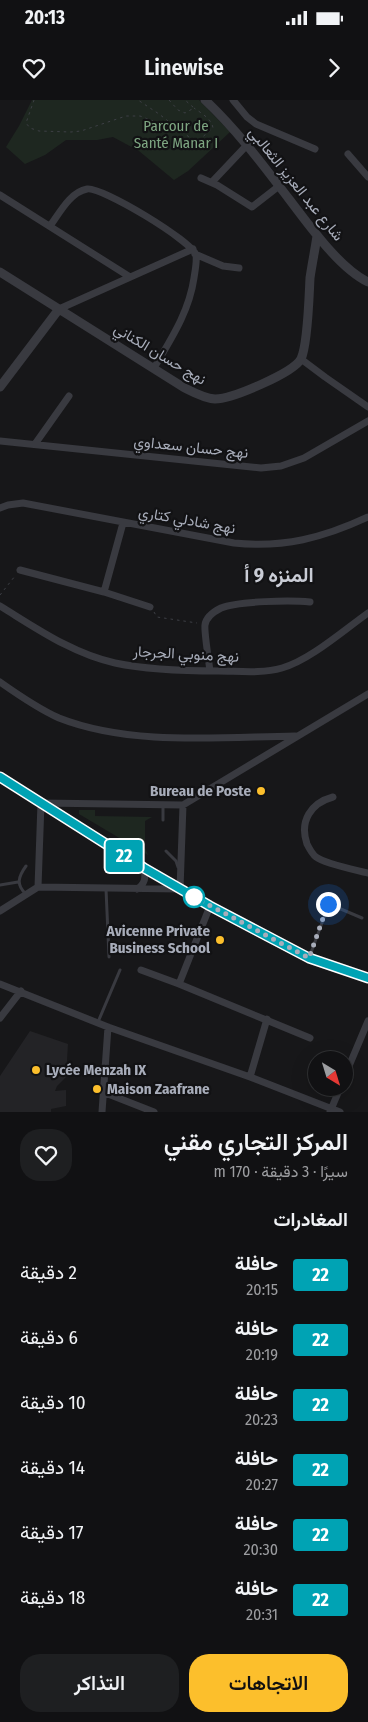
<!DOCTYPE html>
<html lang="ar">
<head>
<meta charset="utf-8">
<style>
	body { margin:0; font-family:"Fira Sans Condensed",Vazirmatn,sans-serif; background:#1e1f21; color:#f1f3f6; direction:rtl; height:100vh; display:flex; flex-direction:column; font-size:19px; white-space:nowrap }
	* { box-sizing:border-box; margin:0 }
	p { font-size:16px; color:#9c9da0 }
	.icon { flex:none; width:28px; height:28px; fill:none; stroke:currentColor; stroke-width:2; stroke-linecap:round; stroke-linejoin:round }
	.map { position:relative; height:1012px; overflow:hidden; direction:ltr }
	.side { display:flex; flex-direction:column; background:#111113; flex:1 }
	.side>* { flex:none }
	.badge { padding:0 10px; border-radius:4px; font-size:18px; line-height:32px }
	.needle { width:32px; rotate:142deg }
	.tools { position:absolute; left:308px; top:951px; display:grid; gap:10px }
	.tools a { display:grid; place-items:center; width:45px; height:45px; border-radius:50%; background:#111113; box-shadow:0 5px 20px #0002,0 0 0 1px #303133; font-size:25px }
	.you { position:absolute; width:25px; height:25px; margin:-12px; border:4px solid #fff; border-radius:50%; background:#1a73e8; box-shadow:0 0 0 8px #1a73e833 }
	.map>.badge { position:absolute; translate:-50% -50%; box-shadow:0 0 0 2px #fff }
	h2 { padding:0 20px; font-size:19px; line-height:45px }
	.round { display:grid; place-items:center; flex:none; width:52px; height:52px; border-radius:20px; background:#1e1f21 }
	.headline { display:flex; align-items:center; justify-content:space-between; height:85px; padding:0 20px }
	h1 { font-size:24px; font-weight:600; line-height:38px }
	.action { display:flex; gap:10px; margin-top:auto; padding:10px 20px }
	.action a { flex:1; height:58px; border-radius:20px; background:#fcbf2c; color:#111; font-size:20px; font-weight:600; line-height:58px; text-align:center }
	.action a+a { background:#1e1f21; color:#f1f3f6 }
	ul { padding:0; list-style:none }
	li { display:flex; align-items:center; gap:15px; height:65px; padding:0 20px }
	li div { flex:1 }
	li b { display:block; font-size:19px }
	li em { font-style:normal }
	li .badge { min-width:55px; font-weight:700; text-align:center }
	.status { display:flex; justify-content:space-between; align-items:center; height:35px; padding:0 25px; background:#111113; direction:ltr }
	.status svg { height:14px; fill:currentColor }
	header { display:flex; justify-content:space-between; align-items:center; height:65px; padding:0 20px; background:#111113; font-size:22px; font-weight:600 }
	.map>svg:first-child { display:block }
	.built { fill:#232326 }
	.green { fill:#1e2720 }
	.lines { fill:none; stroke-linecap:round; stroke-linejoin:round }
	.path { stroke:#3d3f45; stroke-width:1; stroke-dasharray:2.5 4; stroke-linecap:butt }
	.service { stroke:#393a40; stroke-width:3 }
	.minor { stroke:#393a40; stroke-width:7 }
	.tertiary { stroke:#393a40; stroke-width:9 }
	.line-casing { stroke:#fff; stroke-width:11 }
	.line { stroke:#00a3b4; stroke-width:8 }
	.walk { stroke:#a8adba; stroke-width:5; stroke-dasharray:0 9 }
	.poi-dot { fill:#fcbf2c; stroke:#121214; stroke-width:2 }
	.stop-dot { fill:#fff; stroke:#00a3b4; stroke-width:2.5 }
	.labels { text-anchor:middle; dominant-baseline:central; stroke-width:4.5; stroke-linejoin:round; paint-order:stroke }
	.park-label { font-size:15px; fill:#7ea682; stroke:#121214 }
	.street-label { font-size:15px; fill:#a8adba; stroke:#121214 }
	.poi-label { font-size:15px; font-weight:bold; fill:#a8adba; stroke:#121214; text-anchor:end }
	.district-label { font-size:20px; font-weight:bold; fill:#c9ccd5; stroke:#121214 }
</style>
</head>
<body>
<div class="status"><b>20:13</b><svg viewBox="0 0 49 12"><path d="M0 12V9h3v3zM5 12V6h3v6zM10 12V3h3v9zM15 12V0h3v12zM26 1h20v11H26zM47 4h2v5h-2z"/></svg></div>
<header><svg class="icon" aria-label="forward" viewBox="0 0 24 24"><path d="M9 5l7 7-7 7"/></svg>Linewise<svg class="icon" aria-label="heart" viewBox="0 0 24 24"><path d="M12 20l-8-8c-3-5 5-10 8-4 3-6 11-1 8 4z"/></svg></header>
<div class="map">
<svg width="368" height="1012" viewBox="0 0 368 1012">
	<rect width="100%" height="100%" fill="#171719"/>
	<path class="built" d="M30,931l38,13 -2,33 -9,9 -2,5 11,-1v16l-15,3v3h-51v-36z"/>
	<path class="green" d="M32,0h167l31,32 -42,39 -14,9 -35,-29 -26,-14 -16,3h-31l-21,15 -20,9 -19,-17 13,-21z
		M79,710h16v6l57,1 -7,4v27l3,7 -69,-41z"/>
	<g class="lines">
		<path class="path" d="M34,0l-8,23 4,5 9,3 32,1 10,-1 45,-15h14l13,5 12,19 16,6 11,-5 -3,-4 -30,-23 -21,-14
			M169,0l9,10 7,3 9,-5 -9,-8
			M192,41l7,-1 14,-12c-1,-9 -12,-15 -19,-20
			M0,495l15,-19
			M154,512l3,5 40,6"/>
		<path class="service" d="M163,720v-14
			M166,751l10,10 2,6
			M26,766c-8,11 -10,19 0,28
			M0,785l18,-3
			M106,789l3,68
			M309,858l20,-54 33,14
			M98,922l22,-52"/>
		<path class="minor" d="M233,0l14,17 9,7 59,25
			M348,54l20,23
			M201,78l16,7 35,22 27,-21
			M212,82l35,-37
			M0,95l130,82
			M50,126c9,-12 20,-34 37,-37 14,-3 105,52 109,66 1,7 -1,16 -2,23 -5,34 -23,61 -40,90
			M195,154l28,12 16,2
			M59,209l134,-60
			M301,259l24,18 43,30
			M0,341l261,27 20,-2 23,-8 64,-37
			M35,344l34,-48
			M0,408l8,-3 15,-2 211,40c50,5 89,-5 134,-26
			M20,470l84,22 46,15
			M104,492l19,-69
			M0,506c36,22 73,48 115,57 33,7 69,8 103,8 20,0 43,3 64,-3 28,-8 62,-38 86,-55
			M210,571c-1,-9 -6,-39 -5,-46 1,-8 10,-14 16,-17 17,-7 70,-8 89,-6
			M0,582c17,12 41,28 59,36 71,28 160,19 236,18
			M333,697c-22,6 -34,24 -26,47 2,4 5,10 9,13 9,7 40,13 52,16
			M38,787l3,-84 142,2 185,-111
			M137,789c8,-5 9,-11 7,-21
			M0,811l38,-24 142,2 3,-84
			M141,870l38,14 131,54
			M0,884l108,43 142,50 90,35
			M179,884l31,-78
			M0,918l21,-27
			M250,977l17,-58
			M344,978l24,-57
			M103,992l51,20
			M102,1012l6,-85
			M330,1012l10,-24"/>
		<path class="tertiary" d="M205,0c32,30 58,65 84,99 20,26 50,69 79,83
			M0,172l183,115c10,5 20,11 32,12 17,0 78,-26 86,-40 7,-15 8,-63 9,-81 2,-14 5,-28 7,-42
			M0,287l59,-78
			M0,677c100,63 200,129 307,180 19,9 41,14 61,21"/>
	</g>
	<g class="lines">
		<defs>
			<path id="line" d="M0,677l144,91 66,38 99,52 59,20"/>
		</defs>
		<use href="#line" class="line-casing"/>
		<use href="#line" class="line"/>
		<path class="walk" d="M194,797l115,61 19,-54"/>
	</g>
	<g class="poi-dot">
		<circle cx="261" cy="691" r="5"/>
		<circle cx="220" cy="840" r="5"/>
		<circle cx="36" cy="970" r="5"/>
		<circle cx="97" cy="989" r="5"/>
	</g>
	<circle class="stop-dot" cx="194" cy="797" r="10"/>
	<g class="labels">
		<g class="park-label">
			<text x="176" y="26">Parcour de<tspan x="176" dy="17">Santé Manar I</tspan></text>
		</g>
		<g class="street-label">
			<text transform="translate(296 84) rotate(51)">شارع عبد العزيز الثعالبي</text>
			<text transform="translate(160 254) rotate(31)">نهج حسان الكناني</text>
			<text transform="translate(191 347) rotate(6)">نهج حسان سعداوي</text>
			<text transform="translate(187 420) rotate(10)">نهج شادلي كتاري</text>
			<text transform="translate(186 554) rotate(3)">نهج منوبي الجرجار</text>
		</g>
		<g class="poi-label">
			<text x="251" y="691">Bureau de Poste</text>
			<text x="210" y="831">Avicenne Private<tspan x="210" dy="17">Business School</tspan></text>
			<text x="46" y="970" text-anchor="start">Lycée Menzah IX</text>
			<text x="107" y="989" text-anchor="start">Maison Zaafrane</text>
		</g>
		<g class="district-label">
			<text x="279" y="475">المنزه 9 أ</text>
		</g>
	</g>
</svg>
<div class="tools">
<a><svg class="needle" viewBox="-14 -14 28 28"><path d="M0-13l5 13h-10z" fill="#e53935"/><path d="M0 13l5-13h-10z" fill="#9c9da0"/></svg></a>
</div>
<div class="you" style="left:328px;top:804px"></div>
<b class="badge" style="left:124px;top:756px;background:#00a3b4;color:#fff">22</b>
</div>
<section class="side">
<div class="headline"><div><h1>المركز التجاري مقني</h1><p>سيرًا · 3 دقيقة · 170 m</p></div><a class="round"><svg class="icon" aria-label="heart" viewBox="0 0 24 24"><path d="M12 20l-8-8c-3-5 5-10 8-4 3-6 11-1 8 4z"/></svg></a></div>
<h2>المغادرات</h2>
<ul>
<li><span class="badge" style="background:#00a3b4;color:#fff">22</span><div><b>حافلة</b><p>20:15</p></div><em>2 دقيقة</em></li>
<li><span class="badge" style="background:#00a3b4;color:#fff">22</span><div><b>حافلة</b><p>20:19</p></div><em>6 دقيقة</em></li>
<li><span class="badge" style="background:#00a3b4;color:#fff">22</span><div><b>حافلة</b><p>20:23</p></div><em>10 دقيقة</em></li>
<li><span class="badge" style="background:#00a3b4;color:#fff">22</span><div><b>حافلة</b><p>20:27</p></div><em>14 دقيقة</em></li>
<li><span class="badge" style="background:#00a3b4;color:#fff">22</span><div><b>حافلة</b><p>20:30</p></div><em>17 دقيقة</em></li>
<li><span class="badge" style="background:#00a3b4;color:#fff">22</span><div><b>حافلة</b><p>20:31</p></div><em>18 دقيقة</em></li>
</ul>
<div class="action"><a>الاتجاهات</a><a>التذاكر</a></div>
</section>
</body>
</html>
